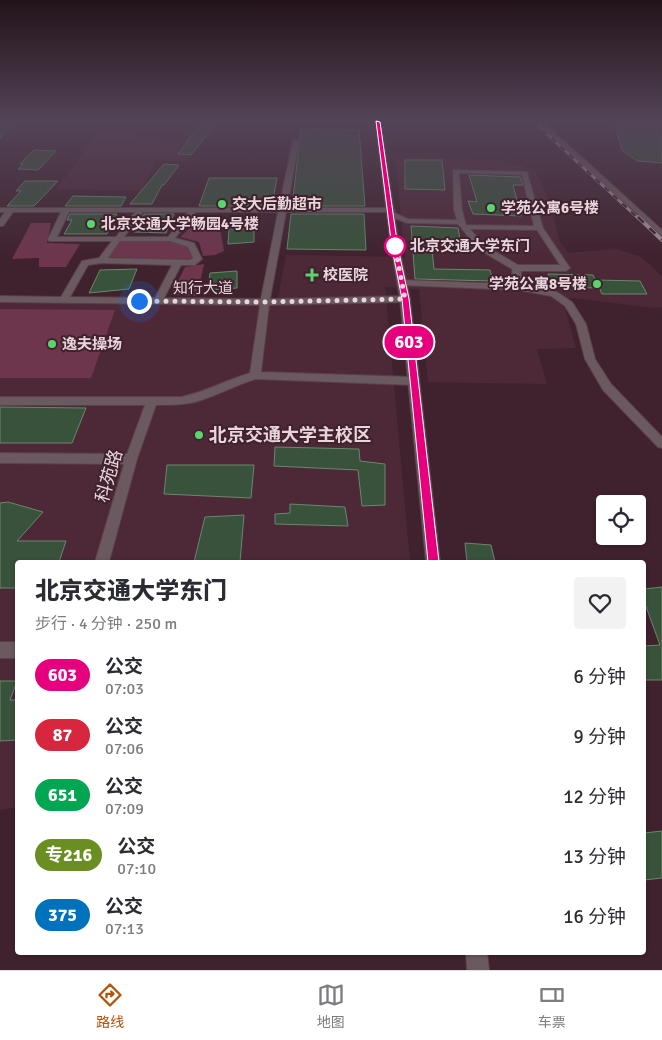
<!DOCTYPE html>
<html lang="zh">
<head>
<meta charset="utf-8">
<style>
	body { margin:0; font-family:Signika,"Noto Sans SC",sans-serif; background:#f2f2f3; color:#2b2b33; height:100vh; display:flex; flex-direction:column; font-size:19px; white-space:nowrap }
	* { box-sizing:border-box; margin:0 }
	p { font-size:16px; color:#7c7c81 }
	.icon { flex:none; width:28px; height:28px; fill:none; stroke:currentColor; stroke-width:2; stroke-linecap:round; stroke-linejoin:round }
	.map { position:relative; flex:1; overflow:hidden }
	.panel { position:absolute; left:15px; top:560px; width:631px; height:395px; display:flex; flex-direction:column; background:#fff; border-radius:5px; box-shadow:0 1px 4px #0004 }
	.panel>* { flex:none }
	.badge { padding:0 10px; border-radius:16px; font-size:18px; line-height:32px }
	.tools { position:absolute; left:596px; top:495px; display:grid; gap:10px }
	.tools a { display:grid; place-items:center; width:50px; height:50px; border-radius:5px; background:#fff; box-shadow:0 1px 4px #0004; font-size:25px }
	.you { position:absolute; width:25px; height:25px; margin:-12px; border:4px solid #fff; border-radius:50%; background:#1a73e8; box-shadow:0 0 0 8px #1a73e833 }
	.map>.badge { position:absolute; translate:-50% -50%; box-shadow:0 0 0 2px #fff }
	.round { display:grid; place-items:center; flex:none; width:52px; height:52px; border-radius:5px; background:#f2f2f3 }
	.headline { display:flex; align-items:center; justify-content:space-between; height:85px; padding:0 20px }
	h1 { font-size:24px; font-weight:800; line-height:38px }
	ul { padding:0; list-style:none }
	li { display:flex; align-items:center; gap:15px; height:60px; padding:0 20px }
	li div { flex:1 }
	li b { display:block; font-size:19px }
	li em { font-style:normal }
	li .badge { min-width:55px; font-weight:700; text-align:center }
	.tab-bar { display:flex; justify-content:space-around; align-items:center; height:70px; border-top:1px solid #e1e1e2; background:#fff; font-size:14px; color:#7c7c81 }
	.tab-bar a { display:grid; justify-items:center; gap:2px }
	.tab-bar .on { color:#b45309 }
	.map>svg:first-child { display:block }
	.built { fill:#4d2938 }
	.green { fill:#6d364d }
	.building { fill:#39523b; stroke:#6b866d }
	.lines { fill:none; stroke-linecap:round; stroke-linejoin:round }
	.minor-casing { stroke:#5b3f4a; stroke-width:2 }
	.tertiary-casing { stroke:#5b3f4a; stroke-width:2 }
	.minor { fill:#6a5a60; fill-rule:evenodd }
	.tertiary { fill:#6a5a60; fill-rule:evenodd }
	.rail-far1-casing { stroke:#a38b94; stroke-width:3 }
	.rail-casing { stroke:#a38b94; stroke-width:4 }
	.rail-far1 { stroke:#40222e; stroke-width:2; stroke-dasharray:6; stroke-linecap:butt }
	.rail { stroke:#40222e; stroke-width:2.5; stroke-dasharray:8; stroke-linecap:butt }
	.line { fill:#e6007e; stroke:#fff }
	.walk { stroke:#e9d5dc; stroke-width:5; stroke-dasharray:0 9 }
	.poi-dot { fill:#5ad56e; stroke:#40222e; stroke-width:2 }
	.stop-dot { fill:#fff; stroke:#e6007e; stroke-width:2.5 }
	.labels { text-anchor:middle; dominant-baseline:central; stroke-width:4; stroke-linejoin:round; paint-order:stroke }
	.far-poi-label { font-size:15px; font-weight:bold; fill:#e9d5dc; stroke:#40222e; text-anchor:start }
	.far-stop-label { font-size:15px; font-weight:bold; fill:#e9d5dc; stroke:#40222e; text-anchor:start }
	.far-street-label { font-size:15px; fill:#e9d5dc; stroke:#40222e }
	.poi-label { font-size:18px; font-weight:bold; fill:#e9d5dc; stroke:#40222e; text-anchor:start }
	.street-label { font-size:18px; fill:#e9d5dc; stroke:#40222e }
</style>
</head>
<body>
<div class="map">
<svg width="662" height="970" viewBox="0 0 662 970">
	<rect width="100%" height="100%" fill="#40222e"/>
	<path class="built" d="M94,131h41l-1,5 50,3 -7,15 14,2 -4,6 -31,-1 -15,30 -85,-2 29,-37z
		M395,157l106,4 34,9 14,30 11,42 8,11 48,-4 23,7 11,8 12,13v30l-9,1 -78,-10h-21l11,10 11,40 -39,1 10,35 -119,-2 -9,-93 -34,-2 25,275h-392l-1,245 -17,3v-514l278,2 8,-43 119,2z"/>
	<path class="green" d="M31,223h20l-4,20 33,1 -14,23h-27v-9l-27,1z
		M196,223h23l5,28 -9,4 -12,1 -4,-14 -19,-5z
		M120,240l48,1 18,5 7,11 -4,3 -81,-3z
		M204,264l-7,32 -26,-1 14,-28z
		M0,309l115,1 -24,68h-91z"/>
	<path class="building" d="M0,122h18l-18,17z
		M201,122h16l-26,33 -13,-1z
		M614,122h48v41l-25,-2 -15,-11z
		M301,129l58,1 6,76h-73z
		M34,150l22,1 -18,19 -20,-1 5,-5h-3z
		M405,160h37l3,30 -40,-1z
		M164,164l15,1 -15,20h-2l-10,19h-22z
		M469,175l51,2 3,8h-10l8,31 -48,-2 -5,-13 9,1z
		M209,178h68l-5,28h-73z
		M25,181h33l-24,25h-27l14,-15h-5z
		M73,196l53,1 -5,9h-56z
		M70,214h47l-10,20h-43l8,-14h-5z
		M144,214h30l-8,19 -32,-1z
		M291,214h73l2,36 -79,-1z
		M411,226l47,2 2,11h-29l3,30 56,1 3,11 -78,-2z
		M254,228v14l-26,2 1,-15z
		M137,269l-8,20 -40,4 11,-23z
		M237,271v17l-29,2 2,-17z
		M548,274l45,1 6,13 -47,-1z
		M596,280l44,1 7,13h-45z
		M0,407l86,1 -14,35h-72z
		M275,447l84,2 1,12 25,3v41l-23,1 -4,-36 -84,-4z
		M167,465h87l-3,33 -87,-4z
		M8,502l35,10 -26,29h49l-7,21h-41v26h-18v-85z
		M290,504l55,3 3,19 -73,-2v-10l15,-1z
		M244,515l-4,47h-46l11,-45z
		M465,543l26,2 4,17h-28z
		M662,587v93h-18v-34l16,-1 -16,-44v-12z
		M0,681h17l-7,19h8l-2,40 -16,1z
		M662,831v47l-18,2v-47z"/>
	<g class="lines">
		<defs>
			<path id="minor" d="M535,122l9,1 118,107v6z
				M296,139l3,2 -12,67h104l4,2 -2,2 15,7 49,1 -3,-10 -1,-40 74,2 16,56 27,40 -4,3h-45l1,14 35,7 15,10 14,22 9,35 16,25 51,53v11l-4,-1 -55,-57 -18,-31 -9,-35 -11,-18 -14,-10 -33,-6 -119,-5v-4l3,-1 111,4 -1,-15 -34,-20 -20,-25 -51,-1 -18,-7 1,-4h-104l-16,87 135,-3 5,3 -5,3 -136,3 -8,67 152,5 5,4 -5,4 -157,-6c-17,5 -32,13 -49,19 -16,7 -34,7 -51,7l-19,54 -28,103h-14l29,-98 -124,-1v-10l127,1 18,-49h-145v-8h181c24,-5 46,-17 69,-24l10,-68 -260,-3v-6l61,1 21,-36 17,-3 13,-17h-63l-1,-2 13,-27h-48l-10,14h-3v-7l5,-7h-5v-4h279l14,-67zM459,173l63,2 12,51 -68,-1 -4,-15zM69,212h66l-19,25h-59zM143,212h45l-20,25h-44zM196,212h82l-17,87 -97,-1 17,-33h14l7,-6 -8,-16 -19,-5zM470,229l67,1 23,35h-42l-34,-20zM120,241h50l18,6 5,11 -3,2 -82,-2zM102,263l70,2 -17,33 -85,-1 18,-32z
				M0,642h18v16h-18z"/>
			<path id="tertiary" d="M375,122h6l18,125 11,52 30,263h-14l-26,-263 -9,-52z
				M466,952h21l2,18h-22z"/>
		</defs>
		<use href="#minor" class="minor-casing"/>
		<use href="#tertiary" class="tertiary-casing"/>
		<use href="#minor" class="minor"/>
		<use href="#tertiary" class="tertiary"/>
		<defs>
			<path id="rail-far1" d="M534,122l105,97"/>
			<path id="rail" d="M638,217l24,23"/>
		</defs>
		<use href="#rail-far1" class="rail-far1-casing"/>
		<use href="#rail" class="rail-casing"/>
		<use href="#rail-far1" class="rail-far1"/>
		<use href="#rail" class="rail"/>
	</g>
	<linearGradient id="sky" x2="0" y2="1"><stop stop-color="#231319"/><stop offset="0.47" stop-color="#534457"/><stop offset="1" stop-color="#534457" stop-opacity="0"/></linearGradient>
	<rect width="662" height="258" fill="url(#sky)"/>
	<path class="line" d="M376,121l4,1 18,126 11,51 30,263 -6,5 -5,-5 -26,-263 -10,-51z"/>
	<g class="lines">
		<path class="walk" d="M139,301l126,1 140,-3 -10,-53"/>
	</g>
	<g class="poi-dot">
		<circle cx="222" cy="204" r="5"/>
		<circle cx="491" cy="208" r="5"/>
		<circle cx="91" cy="224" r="5"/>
		<path d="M309.5 267.5h5v5h5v5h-5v5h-5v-5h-5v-5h5z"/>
		<circle cx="597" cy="284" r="5"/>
		<circle cx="52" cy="344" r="5"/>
		<circle cx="199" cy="435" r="5"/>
	</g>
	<circle class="stop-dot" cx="395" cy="246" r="10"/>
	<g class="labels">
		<g class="far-poi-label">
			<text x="232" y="204">交大后勤超市</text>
			<text x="501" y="208">学苑公寓6号楼</text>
			<text x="101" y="224">北京交通大学畅园4号楼</text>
			<text x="323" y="275">校医院</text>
			<text x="587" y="284" text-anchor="end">学苑公寓8号楼</text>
			<text x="62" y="344">逸夫操场</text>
		</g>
		<g class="far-stop-label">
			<text x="410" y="246">北京交通大学东门</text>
		</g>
		<g class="far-street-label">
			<text x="203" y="288">知行大道</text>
		</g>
		<g class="poi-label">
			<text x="209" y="435">北京交通大学主校区</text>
		</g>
		<g class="street-label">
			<text transform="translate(109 476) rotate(-74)">科苑路</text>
		</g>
	</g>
</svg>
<div class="tools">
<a><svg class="icon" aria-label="locate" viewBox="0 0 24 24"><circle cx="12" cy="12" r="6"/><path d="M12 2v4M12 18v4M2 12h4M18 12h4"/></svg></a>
</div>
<div class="you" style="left:139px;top:301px"></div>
<b class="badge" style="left:409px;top:342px;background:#e6007e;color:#fff">603</b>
<section class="panel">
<div class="headline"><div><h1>北京交通大学东门</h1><p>步行 · 4 分钟 · 250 m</p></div><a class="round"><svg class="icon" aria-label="heart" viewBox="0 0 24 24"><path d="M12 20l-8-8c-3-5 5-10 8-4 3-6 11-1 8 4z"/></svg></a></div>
<ul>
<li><span class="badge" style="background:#e6007e;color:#fff">603</span><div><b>公交</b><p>07:03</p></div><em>6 分钟</em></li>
<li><span class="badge" style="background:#d7263d;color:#fff">87</span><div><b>公交</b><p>07:06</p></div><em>9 分钟</em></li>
<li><span class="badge" style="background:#00a651;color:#fff">651</span><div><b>公交</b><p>07:09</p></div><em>12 分钟</em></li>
<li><span class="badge" style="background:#6b8e23;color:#fff">专216</span><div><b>公交</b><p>07:10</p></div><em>13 分钟</em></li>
<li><span class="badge" style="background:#0072bc;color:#fff">375</span><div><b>公交</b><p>07:13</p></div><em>16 分钟</em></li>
</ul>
</section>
</div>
<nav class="tab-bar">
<a class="on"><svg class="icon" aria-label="directions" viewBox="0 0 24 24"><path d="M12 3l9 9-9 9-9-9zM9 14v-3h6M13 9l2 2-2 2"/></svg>路线</a>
<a><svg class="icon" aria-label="map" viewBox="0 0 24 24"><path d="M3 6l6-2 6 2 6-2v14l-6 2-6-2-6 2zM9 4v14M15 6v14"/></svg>地图</a>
<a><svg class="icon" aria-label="tickets" viewBox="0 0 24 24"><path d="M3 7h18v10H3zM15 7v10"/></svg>车票</a>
</nav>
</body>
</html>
